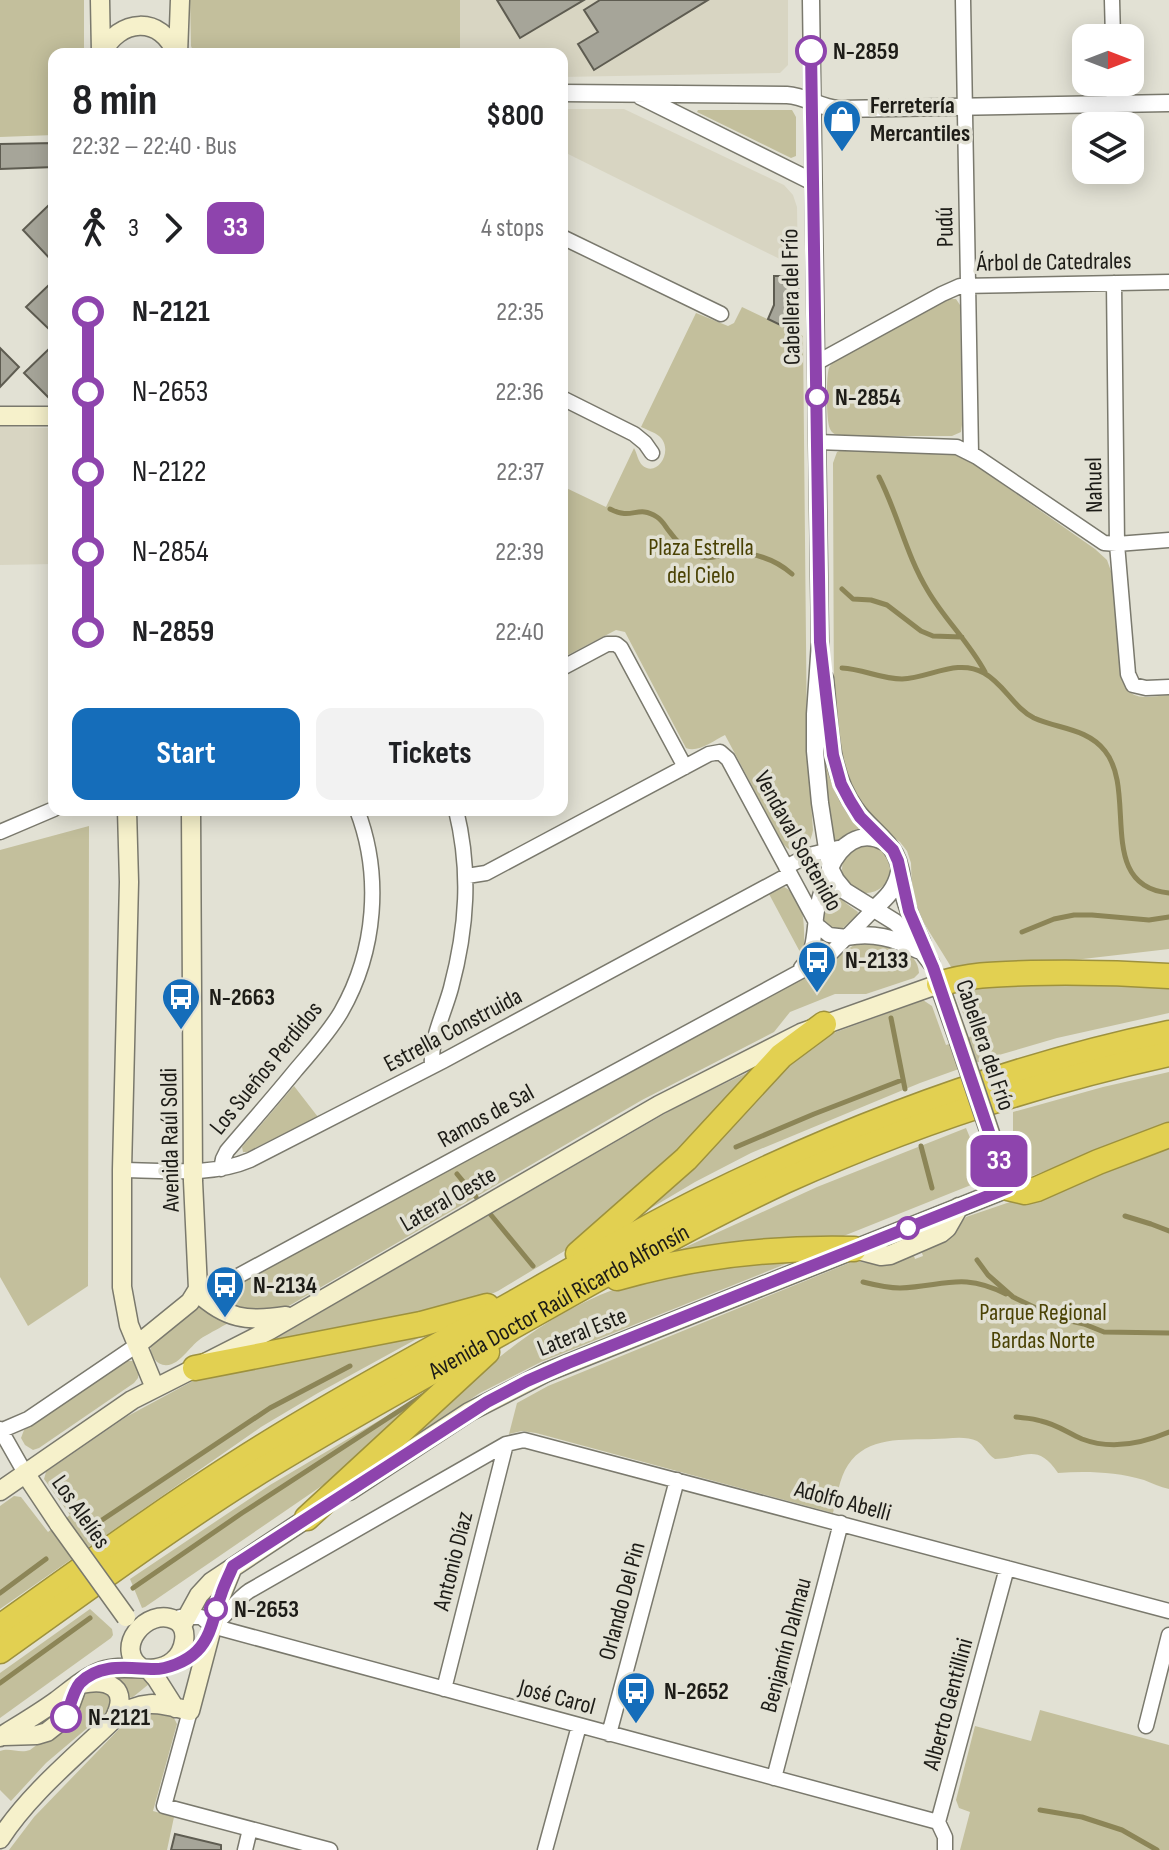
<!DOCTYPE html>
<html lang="en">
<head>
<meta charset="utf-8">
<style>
	body { margin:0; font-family:"Sofia Sans Condensed",sans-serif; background:#f2f2f2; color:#202124; height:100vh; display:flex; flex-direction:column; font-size:30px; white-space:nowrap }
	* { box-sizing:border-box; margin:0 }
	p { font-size:26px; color:#757577 }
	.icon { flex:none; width:44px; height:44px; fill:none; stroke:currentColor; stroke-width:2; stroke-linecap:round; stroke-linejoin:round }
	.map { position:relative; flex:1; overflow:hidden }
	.details { position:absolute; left:48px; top:48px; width:520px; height:768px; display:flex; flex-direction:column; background:#fff; border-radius:16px; box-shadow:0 4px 20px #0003 }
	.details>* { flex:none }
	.badge { padding:0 16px; border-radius:12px; font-size:28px; line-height:52px }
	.needle { width:52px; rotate:90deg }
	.fabs { position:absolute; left:1072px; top:24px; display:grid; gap:16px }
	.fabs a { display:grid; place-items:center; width:72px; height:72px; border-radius:16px; background:#fff; box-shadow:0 4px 20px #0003; font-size:40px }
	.map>.badge { position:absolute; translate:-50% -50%; box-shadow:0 0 0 4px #fff }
	.legs { display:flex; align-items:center; gap:12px; height:88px; padding:0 24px; font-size:26px }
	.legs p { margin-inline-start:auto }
	.head { display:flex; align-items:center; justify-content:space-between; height:136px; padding:0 24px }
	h1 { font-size:44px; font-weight:700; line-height:60px }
	.cta { display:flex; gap:16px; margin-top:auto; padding:16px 24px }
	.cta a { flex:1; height:92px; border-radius:16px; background:#156dba; color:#fff; font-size:32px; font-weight:700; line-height:92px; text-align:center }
	.cta a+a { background:#f2f2f2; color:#202124 }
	ul { padding:0 24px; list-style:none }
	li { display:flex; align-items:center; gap:28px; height:80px; font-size:30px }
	li i { display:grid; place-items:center; width:12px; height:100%; margin:0 10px; background:currentColor }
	li i::after { content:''; width:20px; height:20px; margin:-10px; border:6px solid; border-radius:50%; background:#fff }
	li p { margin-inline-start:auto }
	li:first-child i { background:linear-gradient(#0000 50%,currentColor 0) }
	li:last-child i { background:linear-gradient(currentColor 50%,#0000 0) }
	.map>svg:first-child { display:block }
	.built { fill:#d8d5c2 }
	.green { fill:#c3bf9c }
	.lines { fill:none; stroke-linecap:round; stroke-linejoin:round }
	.stream { stroke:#8c8557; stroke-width:5 }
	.building { fill:#a6a599; stroke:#5e5c51; stroke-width:2 }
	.minor-casing { stroke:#7a796d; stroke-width:17 }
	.tertiary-casing { stroke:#7a796d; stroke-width:19 }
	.secondary-casing { stroke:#7a796d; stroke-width:21 }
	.motorway-casing { stroke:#9d913d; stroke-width:27 }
	.minor { stroke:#fff; stroke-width:14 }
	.tertiary { stroke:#fff; stroke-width:16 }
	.secondary { stroke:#f6f1cb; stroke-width:18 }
	.motorway { stroke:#e2d051; stroke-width:24 }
	.secondary-bridge-casing { stroke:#7a796d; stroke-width:21; stroke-linecap:butt }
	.secondary-bridge { stroke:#f6f1cb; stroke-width:18 }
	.line-1-casing { stroke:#fff; stroke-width:18 }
	.line-1 { stroke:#8e44ad; stroke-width:12 }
	.stop-1-dot { fill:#fff; stroke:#8e44ad; stroke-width:4 }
	.labels { text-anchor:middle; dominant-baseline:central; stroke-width:7; stroke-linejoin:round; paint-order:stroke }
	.stop-label { font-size:24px; font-weight:bold; fill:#1d1c17; stroke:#e2e1d4; text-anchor:start }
	.poi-label { font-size:24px; font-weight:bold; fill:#1d1c17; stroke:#e2e1d4; text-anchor:start }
	.street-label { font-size:24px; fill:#1d1c17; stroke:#e2e1d4 }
	.park-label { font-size:24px; fill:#4a4204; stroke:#e2e1d4 }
</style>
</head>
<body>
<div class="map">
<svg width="1169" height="1850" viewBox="0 0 1169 1850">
	<rect width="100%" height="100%" fill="#e2e1d4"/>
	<path class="built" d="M460,0h328v65l-8,8 -218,4v-23h-102z
		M562,109h62l160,76 9,10 4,12 1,61 -236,-117z
		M0,427l54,1v136l-54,1z"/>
	<path class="green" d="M0,0h84v54h-30v81l-54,2z
		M190,0h270v54h-266l-3,-8z
		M698,110h94l4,7v39l-5,2 -94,-46z
		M950,299h6l4,6 2,120 -1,7 -9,4h-111c-5,-2 -8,-1 -11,-7 -4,-7 -4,-53 -1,-61 2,-5 5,-6 9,-10z
		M742,307l61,29 4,408 6,86c-3,18 -15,30 -30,14l-58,-109c-12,6 -27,18 -39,13l-61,-116 -9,-2 -54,28v-172l44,21 28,-59c3,5 4,13 8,17 15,14 33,-15 17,-29 -5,-4 -12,-6 -18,-9l55,-114 32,13 6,-3z
		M844,449l110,4 14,7 127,89 12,11 5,14 11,109c10,20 27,13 46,12v254l-163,19 -53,2 -36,-58 -5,-18 -1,-31 -4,-12 -7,-9 -24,-18 -9,-11 -16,-25 -8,-20 -9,-53 -1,-252 4,-11z
		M821,737h2l36,90 -1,2 -10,4 -12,9 -2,-2 -6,-24z
		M89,826l-1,460 -60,40 -28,-49v-427z
		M842 869a24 24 0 1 1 48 0a24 24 0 1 1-48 0Z
		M784,887c23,11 20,42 20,63l-4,2 -31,-58z
		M829,888l18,16 11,8 -1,3 -14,13c-10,2 -18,-1 -22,-11z
		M864,941h7c19,6 47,8 48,32l-5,5 -48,16h-31l-45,18 -16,20 -132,68 -355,207c-9,3 -16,1 -25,2 -15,3 -43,19 -57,27 -12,6 -22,24 -33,28 -15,6 -24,-11 -21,-22l54,-42 611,-329 38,-26z
		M1169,981v32l-112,25 -65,19 -72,26 -169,70 -56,29 -59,35 128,-135 56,-44 103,-38 9,6 14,39 26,-9 -15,-38v-11z
		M755,1069l-57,71 -122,104 -78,47 -40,18 -194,36 416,-240z
		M1169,1072v53l-140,52 -16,-31v-34l90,-25z
		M294,1086l24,31 -71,35h-4l-1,-5z
		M966,1128l12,29 7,11 1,8 -5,5 -145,58 -170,17 151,-69z
		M1169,1144v345c-9,-2 -17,-6 -25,-9 -28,-8 -57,-9 -86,-7 -21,-32 -34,-14 -63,-14 -8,-5 -11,-14 -18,-18 -12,-6 -30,-2 -43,-2 -30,1 -67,-3 -86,26 -9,13 -11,33 -15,48l-297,-80 -14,-2 -13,3 8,-31 31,-17 306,-125 28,4 31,-12 2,6 8,-3 -2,-6 26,-10 19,-23 106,-36z
		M803,1257l-262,105 -61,31 -80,53c41,-37 81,-77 126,-109 36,-26 79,-47 122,-59z
		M433,1330l-115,63 -57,34 -261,182v-103l14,-10 7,1 27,35 22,-17 -26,-36 2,-7 80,-55 76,-41z
		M127,1361h6l6,9 -1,8 -4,5 -95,65 -6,2 -8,-5 -4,-7 3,-8z
		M429,1391l-103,92 -181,124 -3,1 -12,-29 140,-94z
		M90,1609l22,20 1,6 -2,3 -111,80v-45z
		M120,1676h22l7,6v2l-16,13 -5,1 -20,-18z
		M95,1689l13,1 4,17 -66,56 -35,38 -11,-11v-39c10,-4 19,3 30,-1l45,-34c5,-16 1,-20 20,-27z
		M1040,1710l129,35v105h-209l10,-38 -11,-4 -3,-8 19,-74 56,15z
		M146,1711l26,3 5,10 -24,87 21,6 -7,33h-158l25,-33 89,-92z"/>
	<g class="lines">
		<path class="stream" d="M879,477c19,37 27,78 49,114 17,29 41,51 57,81
			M610,509c23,12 27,-5 47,8 6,4 8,9 12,14 7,10 18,20 29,25 10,4 20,0 30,-2 24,-3 47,5 64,20
			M842,589l11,10 18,1 16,5 34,26 12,5 29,1
			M842,668c21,1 39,11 60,11 28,-1 55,-21 82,-6 20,11 30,35 50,45 24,11 53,10 71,33 33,41 -10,135 64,142
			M1022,932l32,-13 20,-4h18l57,5 20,-3
			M891,1018l14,71
			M921,1146l11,42
			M736,1147l78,-33 88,-34
			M457,1174l19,23
			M491,1215l42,51
			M1125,1216l26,8 18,7
			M977,1260l11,15 25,22 44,21 27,6 20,8 65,1
			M863,1282c12,3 24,6 37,6 45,-2 62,-16 106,6
			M1016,1417c8,1 17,1 25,4 15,3 27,12 41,18 29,11 59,5 87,-7
			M93,1526l177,-118 80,-42
			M133,1588l109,-75 183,-119
			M0,1593l46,-34
			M0,1683l90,-65
			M1040,1810l42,7 40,13 35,20"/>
	</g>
	<path class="building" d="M497,0h87l-64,38z
		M600,0h108l-114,70 -16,-26 20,-12 -14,-22z
		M54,143v24l-54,2v-25z
		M54,200v63l-31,-33z
		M774,276h24l1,58 -31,-15 6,-14z
		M54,280v54l-28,-27z
		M54,344v59l-30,-30z
		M0,348l19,19 -19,20z
		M175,1834l46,11v5h-50z"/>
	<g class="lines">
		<defs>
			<path id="minor" d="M963,0l8,453
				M1112,0l1,38
				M1113,82l1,22
				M562,237l159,77
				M1114,283l3,261 11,130 5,11 13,3 23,-1
				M816,363l126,-69 18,-8 209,-4
				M562,398l72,36 11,9 7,10
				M817,442l140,5 20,10 127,86 13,1 52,-4
				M562,668l45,-24h9l5,4 64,119
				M0,832l54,-23
				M786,867l23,-12 29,-7
				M467,876l19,-3 223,-119 11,-2 8,7 90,167 11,9 18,2
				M801,968c16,-18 12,-40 17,-63 2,-13 7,-25 12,-37
				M432,1066c-2,-26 12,-52 19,-78 16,-60 20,-117 5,-178
				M221,1169l2,-10 4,-8c23,-27 46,-53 68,-80 16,-19 33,-37 46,-59 35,-61 41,-137 16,-202
				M122,1170c42,0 88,7 128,-10l193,-99 347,-187
				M197,1292l30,-10 587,-318 18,-12 42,-43
				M0,1429l25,44
				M0,1431l28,-12 109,-74
				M180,1617h21l11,9 726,196
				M212,1626c15,-9 22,-25 37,-35l257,-147 18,-4 645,171
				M444,1689l62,-245
				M190,1711l-26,95 166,44
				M1146,1726l23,-91
				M609,1734l68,-254
				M774,1778l67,-255
				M245,1850l5,-21
				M545,1850l34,-124
				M945,1850v-13l-7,-15 69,-254"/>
			<path id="tertiary" d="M811,0l9,642 -5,72v37l5,52 10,65 6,12 9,11 50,31 16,15 20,26
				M562,93l225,2c19,1 33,13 52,14l330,-6
				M640,96l173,86
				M825,678c5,45 3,92 30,130 11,17 31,29 40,46 7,13 7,28 9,42 4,16 11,31 18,46
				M830,868c10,-23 30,-39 54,-26
				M874,909c12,-11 22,-20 25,-37
				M847,937c26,-5 47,1 71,13"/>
			<path id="secondary" d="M100,0l1,53
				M102,54c16,-36 60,-39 74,0
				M178,54l2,-54
				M0,416h54
				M127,810l2,72 -7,288v117l7,38 26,63
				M854,1249l27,7 9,-1 51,-22 6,-5 12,-21
				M197,1292c29,27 50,30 89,24
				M137,1345l53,-43 8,-13 -5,-108 -2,-371
				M25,1473l34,51
				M0,1491l132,-91 138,-70 389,-225 142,-72 138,-49 20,57
				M349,1491l120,-79 78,-40 461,-184 -12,-37
				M182,1626l17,-31 12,-13 107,-71
				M148,1669l8,9 19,30
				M81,1684c28,-6 49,4 33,35
				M4,1736l33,-1 10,-3 19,-15 12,-33
				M0,1737c19,-12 38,-23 56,-36 15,-11 29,-24 46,-30 24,-9 52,6 71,-10 11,-9 18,-33 2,-41 -28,-14 -63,29 -33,48
				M0,1839c30,-46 75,-82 114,-120 28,-21 44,-16 76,-8l29,-110 13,-32"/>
			<g id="motorway">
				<path d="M939,984c32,-10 59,-10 92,-11 46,-1 92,0 138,3"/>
				<path d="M1008,1188l17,4 12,-3 61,-27 71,-27"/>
				<path d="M578,1254l108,-95 95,-103 43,-32"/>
				<path d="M617,1278c77,-22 157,-31 237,-29"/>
				<path d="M195,1368l226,-44 66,-18"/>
				<path d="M307,1518l180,-166"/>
				<path d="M0,1627c86,-61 172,-124 262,-180 81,-51 165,-95 248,-142 63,-36 126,-73 192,-106 148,-73 304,-132 467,-166"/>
				<path id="s1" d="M0,1651c83,-59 165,-120 251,-174 85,-53 172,-100 259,-149 91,-51 181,-103 275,-147 124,-56 252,-98 384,-127"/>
			</g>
		</defs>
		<use href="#minor" class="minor-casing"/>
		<use href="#tertiary" class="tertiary-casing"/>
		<use href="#secondary" class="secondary-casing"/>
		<use href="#motorway" class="motorway-casing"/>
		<use href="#minor" class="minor"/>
		<use href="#tertiary" class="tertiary"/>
		<use href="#secondary" class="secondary"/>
		<use href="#motorway" class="motorway"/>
		<defs>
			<path id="secondary-bridge" d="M959,1041l37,110
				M59,1524l67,93"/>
		</defs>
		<use href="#secondary-bridge" class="secondary-bridge-casing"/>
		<use href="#secondary-bridge" class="secondary-bridge"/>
	</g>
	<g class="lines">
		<defs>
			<path id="line-1" d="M66,1717c4,-10 7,-26 14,-34 20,-20 47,-15 71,-14 15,1 35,-7 46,-18 15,-15 17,-37 24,-56 3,-10 8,-19 12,-29l254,-164 40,-21 41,-18 440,-175 -75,-221 -24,-56 -11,-50 -5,-11 -33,-33 -10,-16 -9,-17 -8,-29 -13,-113 -9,-591"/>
		</defs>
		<use href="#line-1" class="line-1-casing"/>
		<use href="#line-1" class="line-1"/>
	</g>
	<defs>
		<symbol id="shop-pin" viewBox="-11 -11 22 30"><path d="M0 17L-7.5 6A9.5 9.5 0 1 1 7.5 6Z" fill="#156dba" stroke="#e2e1d4"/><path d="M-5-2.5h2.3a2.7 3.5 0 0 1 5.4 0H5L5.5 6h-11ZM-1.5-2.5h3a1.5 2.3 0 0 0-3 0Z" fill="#fff"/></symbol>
		<symbol id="bus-pin" viewBox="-11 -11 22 30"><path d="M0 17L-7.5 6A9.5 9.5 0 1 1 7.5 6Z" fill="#156dba" stroke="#e2e1d4"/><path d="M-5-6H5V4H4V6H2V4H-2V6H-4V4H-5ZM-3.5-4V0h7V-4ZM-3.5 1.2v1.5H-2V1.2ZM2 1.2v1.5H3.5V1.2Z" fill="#fff"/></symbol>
	</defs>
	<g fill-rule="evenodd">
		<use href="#shop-pin" x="820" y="97" width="44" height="60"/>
		<use href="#bus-pin" x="795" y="938" width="44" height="60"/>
		<use href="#bus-pin" x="159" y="975" width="44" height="60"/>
		<use href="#bus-pin" x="203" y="1263" width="44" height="60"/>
		<use href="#bus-pin" x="614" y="1669" width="44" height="60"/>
	</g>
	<g class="stop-1-dot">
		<circle cx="811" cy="51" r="14"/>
		<circle cx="817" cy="397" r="10"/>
		<circle cx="908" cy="1228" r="10"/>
		<circle cx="216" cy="1609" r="10"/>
		<circle cx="66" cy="1717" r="14"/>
	</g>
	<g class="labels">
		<g class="stop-label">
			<text x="833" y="51">N-2859</text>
			<text x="835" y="397">N-2854</text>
			<text x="234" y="1609">N-2653</text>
			<text x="88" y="1717">N-2121</text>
		</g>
		<g class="poi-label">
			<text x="870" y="105">Ferretería<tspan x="870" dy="28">Mercantiles</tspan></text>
			<text x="845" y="960">N-2133</text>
			<text x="209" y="997">N-2663</text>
			<text x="253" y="1285">N-2134</text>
			<text x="664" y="1691">N-2652</text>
		</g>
		<g class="street-label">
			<text transform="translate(945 227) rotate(-91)">Pudú</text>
			<text transform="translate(1054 262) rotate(-1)">Árbol de Catedrales</text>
			<text transform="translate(791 297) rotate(-91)">Cabellera del Frío</text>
			<text transform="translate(1094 485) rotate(-91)">Nahuel</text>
			<text transform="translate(798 841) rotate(61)">Vendaval Sostenido</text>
			<text transform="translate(453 1030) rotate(-28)">Estrella Construida</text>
			<text transform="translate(985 1045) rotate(71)">Cabellera del Frío</text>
			<text transform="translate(266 1068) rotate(-51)">Los Sueños Perdidos</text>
			<text transform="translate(486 1116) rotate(-29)">Ramos de Sal</text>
			<text transform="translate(170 1140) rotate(-91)">Avenida Raúl Soldi</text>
			<text transform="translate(448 1199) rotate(-30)">Lateral Oeste</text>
			<text stroke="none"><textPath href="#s1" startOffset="660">Avenida Doctor Raúl Ricardo Alfonsín</textPath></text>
			<text transform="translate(582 1332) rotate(-22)">Lateral Este</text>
			<text transform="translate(843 1501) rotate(15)">Adolfo Abelli</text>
			<text transform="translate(81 1512) rotate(55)">Los Alelíes</text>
			<text transform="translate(453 1561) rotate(-76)">Antonio Díaz</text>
			<text transform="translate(622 1601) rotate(-75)">Orlando Del Pin</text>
			<text transform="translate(786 1645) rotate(-75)">Benjamín Dalmau</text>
			<text transform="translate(557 1697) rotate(15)">José Carol</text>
			<text transform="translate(948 1704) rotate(-75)">Alberto Gentillini</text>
		</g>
		<g class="park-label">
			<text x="701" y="547">Plaza Estrella<tspan x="701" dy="28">del Cielo</tspan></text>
			<text x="1043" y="1312">Parque Regional<tspan x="1043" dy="28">Bardas Norte</tspan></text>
		</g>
	</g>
</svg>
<div class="fabs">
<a><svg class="needle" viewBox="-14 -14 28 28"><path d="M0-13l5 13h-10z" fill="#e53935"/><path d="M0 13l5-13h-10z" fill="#757577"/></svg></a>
<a><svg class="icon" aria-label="layers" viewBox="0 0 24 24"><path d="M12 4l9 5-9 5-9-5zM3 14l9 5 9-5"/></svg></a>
</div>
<b class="badge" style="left:999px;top:1161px;background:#8e44ad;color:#fff">33</b>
<section class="details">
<div class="head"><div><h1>8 min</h1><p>22:32 – 22:40 · Bus</p></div><b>$800</b></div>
<div class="legs"><svg class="icon" aria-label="walk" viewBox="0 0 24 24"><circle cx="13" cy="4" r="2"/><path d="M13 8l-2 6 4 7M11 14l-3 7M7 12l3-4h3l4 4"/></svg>3<svg class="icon" aria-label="forward" viewBox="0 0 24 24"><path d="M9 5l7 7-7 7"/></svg><b class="badge" style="background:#8e44ad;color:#fff">33</b><p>4 stops</p></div>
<ul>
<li><i style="color:#8e44ad"></i><b>N-2121</b><p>22:35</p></li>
<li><i style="color:#8e44ad"></i><span>N-2653</span><p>22:36</p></li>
<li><i style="color:#8e44ad"></i><span>N-2122</span><p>22:37</p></li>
<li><i style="color:#8e44ad"></i><span>N-2854</span><p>22:39</p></li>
<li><i style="color:#8e44ad"></i><b>N-2859</b><p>22:40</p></li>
</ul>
<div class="cta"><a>Start</a><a>Tickets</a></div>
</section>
</div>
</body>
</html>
